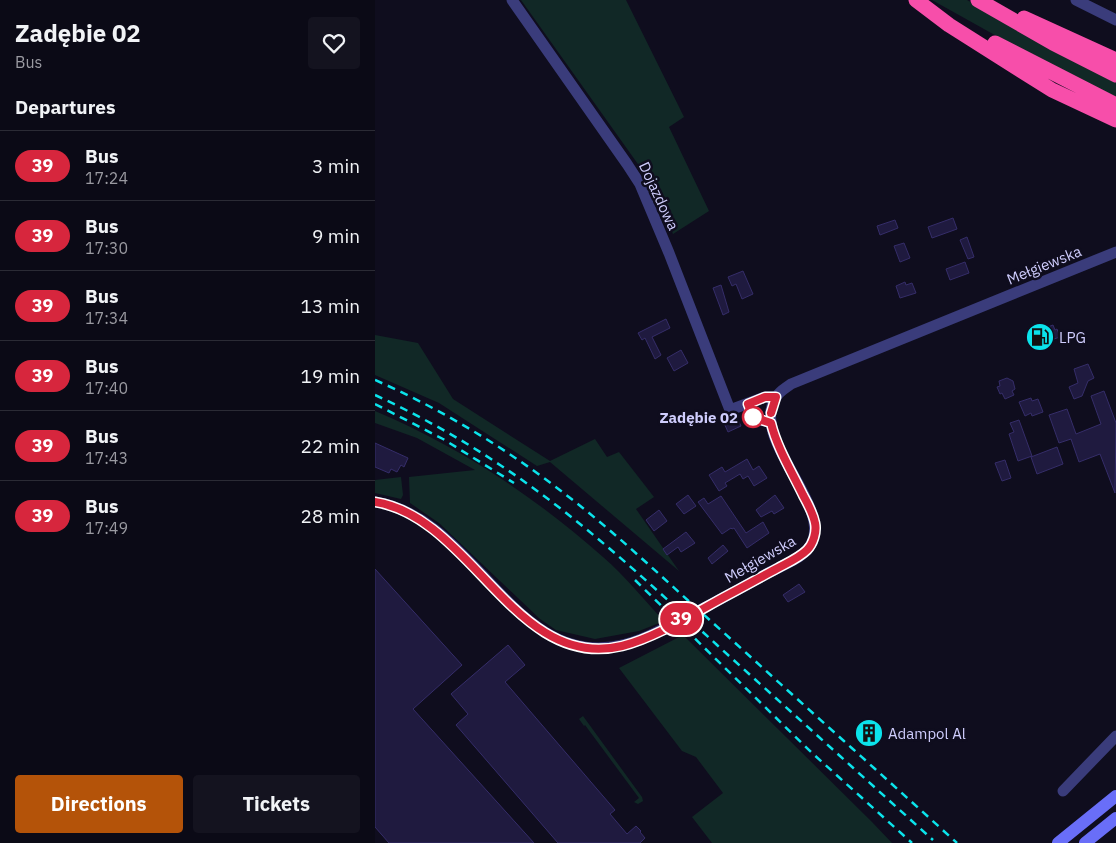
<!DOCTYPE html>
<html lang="en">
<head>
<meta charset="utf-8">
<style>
	body { margin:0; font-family:"IBM Plex Sans",sans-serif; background:#14131f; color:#f1f3f6; height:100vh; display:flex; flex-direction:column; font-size:19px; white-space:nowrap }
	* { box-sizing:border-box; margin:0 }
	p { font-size:16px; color:#9a9aa1 }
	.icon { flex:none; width:28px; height:28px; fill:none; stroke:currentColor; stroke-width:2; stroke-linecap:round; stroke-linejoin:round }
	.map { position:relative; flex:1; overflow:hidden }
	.details { display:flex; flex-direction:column; background:#0b0a16; width:375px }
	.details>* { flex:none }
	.badge { padding:0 10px; border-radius:16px; font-size:18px; line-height:32px }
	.map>.badge { position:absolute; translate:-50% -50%; box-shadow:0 0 0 2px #fff }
	h2 { padding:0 15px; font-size:19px; line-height:45px }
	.round { display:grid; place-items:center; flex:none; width:52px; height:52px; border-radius:5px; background:#14131f }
	.headline { display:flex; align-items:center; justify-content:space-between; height:85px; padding:0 15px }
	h1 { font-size:24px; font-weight:800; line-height:38px }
	.action { display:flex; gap:10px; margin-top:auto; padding:10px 15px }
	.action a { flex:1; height:58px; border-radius:5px; background:#b45309; color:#fff; font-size:20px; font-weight:800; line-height:58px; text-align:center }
	.action a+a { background:#14131f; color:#f1f3f6 }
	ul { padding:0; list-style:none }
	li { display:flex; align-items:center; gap:15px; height:70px; padding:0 15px; border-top:1px solid #2b2b35 }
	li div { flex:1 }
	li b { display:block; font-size:19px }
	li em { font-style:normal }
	li .badge { min-width:55px; font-weight:700; text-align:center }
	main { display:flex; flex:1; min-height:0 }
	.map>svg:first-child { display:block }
	.green { fill:#112826 }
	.building { fill:#1f1a3f; stroke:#352d69 }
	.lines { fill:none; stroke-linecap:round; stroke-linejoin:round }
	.minor { stroke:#3a3c7b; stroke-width:11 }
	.secondary { stroke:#696ef8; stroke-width:12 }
	.motorway { stroke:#f74eaa; stroke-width:15 }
	.rail { stroke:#0be3eb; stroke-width:2.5; stroke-dasharray:8 6; stroke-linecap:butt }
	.line-casing { stroke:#fff; stroke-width:11 }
	.line { stroke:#d7263d; stroke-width:8 }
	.stop-dot { fill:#fff; stroke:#d7263d; stroke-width:2.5 }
	.labels { text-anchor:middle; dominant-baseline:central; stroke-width:5; stroke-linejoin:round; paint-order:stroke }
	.street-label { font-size:15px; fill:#cfcdfd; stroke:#0f0d1e }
	.poi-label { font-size:15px; fill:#cfcdfd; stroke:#0f0d1e; text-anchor:start }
	.stop-label { font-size:15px; font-weight:bold; fill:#cfcdfd; stroke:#0f0d1e; text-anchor:end }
</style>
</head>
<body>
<main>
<section class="details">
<div class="headline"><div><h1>Zadębie 02</h1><p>Bus</p></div><a class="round"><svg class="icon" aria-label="heart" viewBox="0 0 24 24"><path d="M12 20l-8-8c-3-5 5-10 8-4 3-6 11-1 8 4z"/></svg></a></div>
<h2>Departures</h2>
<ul>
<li><span class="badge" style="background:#d7263d;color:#fff">39</span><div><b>Bus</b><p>17:24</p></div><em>3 min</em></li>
<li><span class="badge" style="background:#d7263d;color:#fff">39</span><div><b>Bus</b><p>17:30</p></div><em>9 min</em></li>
<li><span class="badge" style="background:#d7263d;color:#fff">39</span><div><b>Bus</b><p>17:34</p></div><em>13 min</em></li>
<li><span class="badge" style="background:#d7263d;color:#fff">39</span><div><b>Bus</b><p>17:40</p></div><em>19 min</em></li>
<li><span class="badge" style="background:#d7263d;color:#fff">39</span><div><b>Bus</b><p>17:43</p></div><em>22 min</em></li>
<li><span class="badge" style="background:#d7263d;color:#fff">39</span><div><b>Bus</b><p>17:49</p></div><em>28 min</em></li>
</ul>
<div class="action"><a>Directions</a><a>Tickets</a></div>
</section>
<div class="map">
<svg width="741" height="843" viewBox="0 0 741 843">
	<rect width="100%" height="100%" fill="#0f0d1e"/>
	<path class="green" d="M146,0h105l58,117 -15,10 40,84 -36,23 -28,-60z
		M557,0h35l88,50 61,31v17l-66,-32z
		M0,335l43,8 35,56 97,62 45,-22 12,18 12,-5 35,45 -18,12 43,62 -129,-109 -13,4 -98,-63 -64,-28z
		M0,411c85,36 159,85 228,146 22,19 41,43 61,64l-25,10 -44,8 -39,-9 -16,-11 -101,-96 -29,-20 -1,-26 66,-7 -58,-32 -42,-15z
		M26,477l2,18 -2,4 -26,-6v-13z
		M308,635l189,187 20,21h-180l-20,-26 31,-24 -27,-36 -14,-6 -63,-83z
		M208,716l59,81 1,4 -5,3 -4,-2 5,-4 -54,-73 -1,1 -5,-7z"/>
	<path class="building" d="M578,218l4,11 -25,9 -4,-11z
		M520,220l3,8 -18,7 -3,-9z
		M592,237l7,20 -6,2 -8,-19z
		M529,243l6,15 -10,4 -6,-16z
		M590,262l4,11 -19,7 -4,-11z
		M368,271l10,23 -11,5 -6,-15 -4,2 -4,-9z
		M530,282l1,3 6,-2 4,10 -16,5 -4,-12z
		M346,285l8,27 -6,3 -10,-27z
		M291,319l4,9 -18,9 9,18 -6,4 -10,-21 -3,2 -4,-7z
		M678,325l2,5 2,-1 3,8 -21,7 -4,-12z
		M306,350l7,13 -14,8 -7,-13z
		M713,364l6,14 -6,3 -6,15 -8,3 -5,-12 9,-4 -4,-14z
		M632,378l6,3 2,8 -3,2 2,4 -9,4 -3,-6 -2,1 -3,-7 3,-1 -1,-5z
		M729,391l12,32 -1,70 -15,-39 -21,8 -8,-23 -12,4 -10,-28 18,-6 9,25 25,-10 -10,-28z
		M656,398l1,3 6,-2 5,13 -11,4 -1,-3 -6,3 -6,-14z
		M362,418l4,8 -13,6 -4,-9z
		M644,420l13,36 -14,5 -9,-27 5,-2 -4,-9z
		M0,443l33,15 -4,9 -3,-2 -4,7 -6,-3 -2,4 -14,-6z
		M682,447l6,17 -26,10 -6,-17z
		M372,459l6,11 6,-4 8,12 -13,8 -6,-10 -5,3 -3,-5 -15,9 2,3 -8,5 -10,-16 13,-8 3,5z
		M630,460l6,18 -9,3 -7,-18z
		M313,495l8,11 -12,8 -8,-10z
		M400,495l9,13 -10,6 -2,-3 -11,6 -5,-7z
		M346,496l25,37 17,-11 6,11 -22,15 -13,-20 -2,1 -1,-1 -9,6 -24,-32 6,-4 4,6z
		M284,510l8,11 -13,10 -8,-11z
		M311,532l9,11 -14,9 -3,-5 -11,8 -4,-6z
		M348,545l5,6 -16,13 -4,-6z
		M0,569l87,96 -49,44 121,134h-145l-14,-16z
		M424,584l6,8 -17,10 -5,-7z
		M133,645l17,20 -20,17 110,128 -5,4 17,20 9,-8 5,5 -1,1 5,6 -5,5h-82l-102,-118 12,-11 -17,-20z
		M493,723l12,10 -9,11 -12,-11z"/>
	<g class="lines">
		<path class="minor" d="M137,0l115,164 13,20 29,69 61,157 35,-13h11
			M701,0l40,20
			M373,404l5,13 18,6
			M0,502c111,17 144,199 280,131 38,-19 76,-39 113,-60 13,-7 30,-13 39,-23 35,-39 -62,-111 -30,-154 3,-5 9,-8 14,-12l325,-132
			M688,791l53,-55"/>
		<path class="secondary" d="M683,843l58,-47
			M710,843l31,-25"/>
		<path class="motorway" d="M541,0l33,25 103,65 64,30
			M603,0l75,43 63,32
			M649,18l92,42
			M620,43l121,62"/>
		<path class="rail" d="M0,380c68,30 132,69 190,114 55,42 105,91 157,137 78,71 157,141 235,212
			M0,395c43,20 85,43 125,70 79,52 148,117 217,180 72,65 144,130 216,195
			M0,404l68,35 71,44
			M260,580l176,172 101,91"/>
	</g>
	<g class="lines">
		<defs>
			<path id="line" d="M0,502c97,15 140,170 247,144 35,-9 74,-34 106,-51 17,-9 33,-18 50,-27 9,-5 21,-10 29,-18 6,-6 10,-18 8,-27 -2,-10 -7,-19 -12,-28 -11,-23 -26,-47 -32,-72l-18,-6 -5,-13 17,-7h11l-5,16"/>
		</defs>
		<use href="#line" class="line-casing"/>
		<use href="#line" class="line"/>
	</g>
	<defs>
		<symbol id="fuel-disc" viewBox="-11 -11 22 22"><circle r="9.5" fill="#0be3eb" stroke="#0f0d1e"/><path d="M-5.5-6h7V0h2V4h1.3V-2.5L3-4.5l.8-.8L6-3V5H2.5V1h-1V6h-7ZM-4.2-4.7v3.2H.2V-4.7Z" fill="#111"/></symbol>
		<symbol id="building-disc" viewBox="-11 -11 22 22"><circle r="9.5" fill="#0be3eb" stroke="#0f0d1e"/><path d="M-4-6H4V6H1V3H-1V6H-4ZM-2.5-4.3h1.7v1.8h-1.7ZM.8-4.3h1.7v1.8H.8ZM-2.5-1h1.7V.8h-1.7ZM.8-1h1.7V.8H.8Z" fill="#111"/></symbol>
	</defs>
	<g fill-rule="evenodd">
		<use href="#fuel-disc" x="649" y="321" width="32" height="32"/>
		<use href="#building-disc" x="478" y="717" width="32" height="32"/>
	</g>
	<circle class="stop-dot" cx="378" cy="417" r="10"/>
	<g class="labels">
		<g class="street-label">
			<text transform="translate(284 196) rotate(65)">Dojazdowa</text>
			<text transform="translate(669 265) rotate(-22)">Mełgiewska</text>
			<text transform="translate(385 559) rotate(-30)">Mełgiewska</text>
		</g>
		<g class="poi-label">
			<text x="684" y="337">LPG</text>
			<text x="513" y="733">Adampol Al</text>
		</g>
		<g class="stop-label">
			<text x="363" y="417">Zadębie 02</text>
		</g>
	</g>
</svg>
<b class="badge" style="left:306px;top:619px;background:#d7263d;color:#fff">39</b>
</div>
</main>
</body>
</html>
